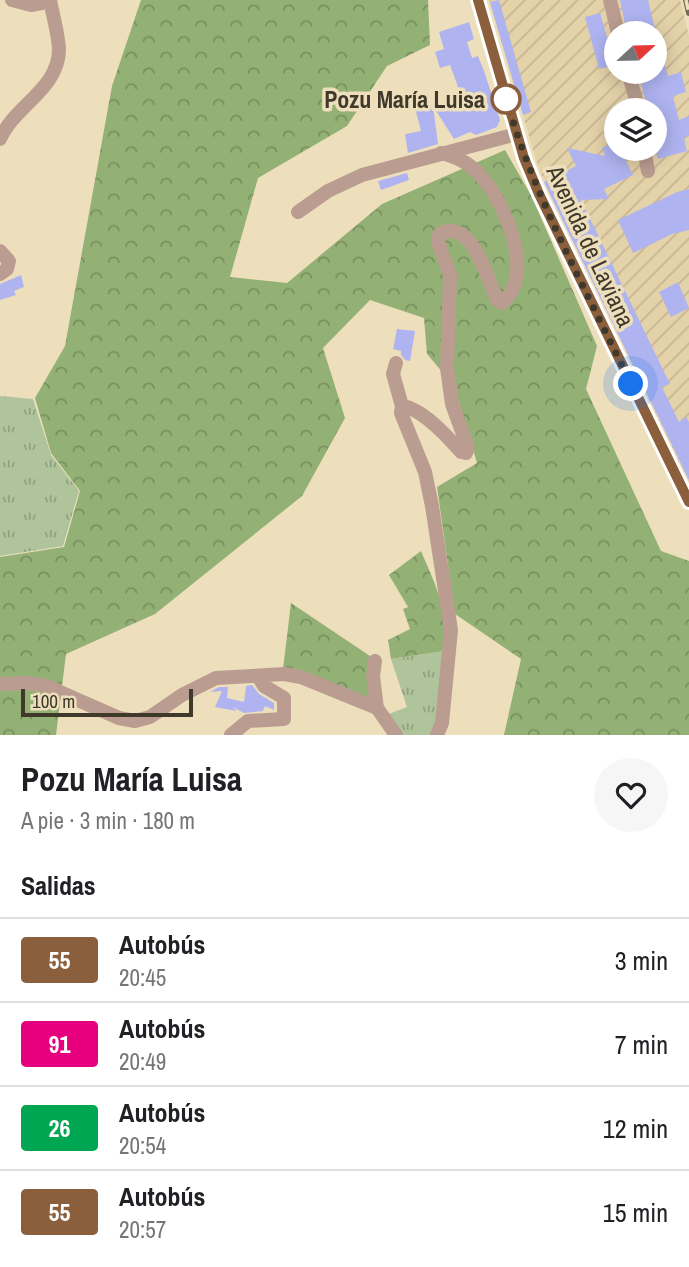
<!DOCTYPE html>
<html lang="es">
<head>
<meta charset="utf-8">
<style>
	body { margin:0; font-family:"Archivo Narrow",sans-serif; background:#f6f6f6; color:#202124; height:100vh; display:flex; flex-direction:column; font-size:26px; white-space:nowrap }
	* { box-sizing:border-box; margin:0 }
	p { font-size:23px; color:#757577 }
	.icon { flex:none; width:38px; height:38px; fill:none; stroke:currentColor; stroke-width:2; stroke-linecap:round; stroke-linejoin:round }
	.map { position:relative; height:735px; overflow:hidden }
	.drawer { display:flex; flex-direction:column; background:#fff; flex:1 }
	.drawer>* { flex:none }
	.badge { padding:0 14px; border-radius:5px; font-size:24px; line-height:46px }
	.needle { width:46px; rotate:68deg }
	.tools { position:absolute; left:604px; top:21px; display:grid; gap:14px }
	.tools a { display:grid; place-items:center; width:63px; height:63px; border-radius:50%; background:#fff; box-shadow:0 4px 18px #0003; font-size:35px }
	.scale { position:absolute; left:21px; bottom:18px; width:172px; box-sizing:border-box; padding-left:7px; border:4px solid #3f392b; border-top:0; font-size:19px; line-height:24px; white-space:nowrap; color:#3f392b; -webkit-text-stroke:5px #eedfbc; paint-order:stroke }
	.you { position:absolute; width:35px; height:35px; margin:-18px; border:5px solid #fff; border-radius:50%; background:#1a73e8; box-shadow:0 0 0 10px #1a73e833 }
	.map>.badge { position:absolute; translate:-50% -50%; box-shadow:0 0 0 4px #fff }
	h2 { padding:0 21px; font-size:26px; line-height:63px }
	.round { display:grid; place-items:center; flex:none; width:74px; height:74px; border-radius:37px; background:#f6f6f6 }
	.head { display:flex; align-items:center; justify-content:space-between; height:119px; padding:0 21px }
	h1 { font-size:33px; font-weight:700; line-height:52px }
	ul { padding:0; list-style:none }
	li { display:flex; align-items:center; gap:21px; height:84px; padding:0 21px; border-top:2px solid #e0e0e0 }
	li div { flex:1 }
	li b { display:block; font-size:26px }
	li em { font-style:normal }
	li .badge { min-width:77px; font-weight:700; text-align:center }
	.map>svg:first-child { display:block }
	.industrial { fill:url(#industrial-furrows); fill-rule:evenodd }
	.grass { fill:url(#grass-tufts) }
	.forest { fill:url(#forest-crowns) }
	.building { fill:#afb4f1 }
	.lines { fill:none; stroke-linecap:round; stroke-linejoin:round }
	.minor { stroke:#ba9d90; stroke-width:14 }
	.rail-casing { stroke:#746b57; stroke-width:6 }
	.rail { stroke:#eedfbc; stroke-width:3.5; stroke-dasharray:10; stroke-linecap:butt }
	.line-casing { stroke:#fff; stroke-width:16 }
	.line { stroke:#8b5e3c; stroke-width:10 }
	.walk { stroke:#3f392b; stroke-width:7; stroke-dasharray:0 12.6 }
	.stop-dot { fill:#fff; stroke:#8b5e3c; stroke-width:3.5 }
	.labels { text-anchor:middle; dominant-baseline:central; stroke-width:7; stroke-linejoin:round; paint-order:stroke }
	.stop-label { font-size:24px; font-weight:bold; fill:#3f392b; stroke:#eedfbc; text-anchor:end }
	.street-label { font-size:24px; fill:#3f392b; stroke:#eedfbc }
</style>
</head>
<body>
<div class="map">
<svg width="689" height="735" viewBox="0 0 689 735">
	<defs>
		<pattern id="industrial-furrows" width="10" height="10" patternUnits="userSpaceOnUse" patternTransform="scale(1.75)"><rect width="10" height="10" fill="#e4d2a9"/><path d="M-1 1l2-2M0 10L10 0M9 11l2-2" fill="none" stroke="#c5b592"/></pattern>
		<pattern id="grass-tufts" width="24" height="20" patternUnits="userSpaceOnUse" patternTransform="scale(1.75)"><rect width="24" height="20" fill="#b0c49b"/><path d="M3 7l-1-3M5 7V3M7 7l1-3M15 17l-1-3M17 17v-4M19 17l1-3" fill="none" stroke="#91a07f"/></pattern>
		<pattern id="forest-crowns" width="20" height="18" patternUnits="userSpaceOnUse" patternTransform="scale(1.75)"><rect width="20" height="18" fill="#93b075"/><path d="M2 6a3 3 0 1 1 6 0M12 15a3 3 0 1 1 6 0" fill="none" stroke="#799060"/></pattern>
	</defs>
	<rect width="100%" height="100%" fill="#eedfbc"/>
	<path class="industrial" d="M489,0h191l9,36v446l-150,-312zM616,33h38v39h-38zM616,110h38v39h-38z"/>
	<path class="grass" d="M0,396l33,3 18,56 28,36 -16,55 -63,10z
		M444,651c-6,28 -4,56 -11,84h-32l-15,-20 21,-8 -16,-48z"/>
	<path class="forest" d="M141,0h287l2,45 -43,21 -40,60 -89,52 -28,99 57,6 95,-79 123,-54 27,47 65,149 -11,43 75,162 28,10v174h-185l17,-76 -66,-45 -18,-127 40,-24 -23,-77 -27,-32 -3,-36 -54,-18 -47,48 22,70 -43,78 -147,118 -89,40 -10,81h-56v-178l64,-10 16,-56 -29,-38 -16,-55 30,-52 47,-260z
		M421,551c16,38 27,57 23,100l-53,8 -3,-19 22,-11 -7,-20 5,-2 -19,-32z
		M291,603l82,55v44l-90,-33z"/>
	<path class="building" d="M499,0l32,112 -8,3 -33,-113z
		M620,0h28l8,33h-29z
		M600,13l15,52 -16,4 -14,-52z
		M469,22l5,17 -7,3 5,16 6,-2 6,15 16,49 -3,7 -21,8 -6,-3 -16,7 -21,-33 5,38 -30,9 -3,-19 16,-3 -6,-23 16,-4 33,-1 -14,-38 -10,3 -5,-16 9,-3 -5,-17z
		M654,38h3l11,38 13,-4 5,20 -13,4 6,24 10,-4v20l-5,2 3,13 -29,8 -4,-13v-36h-6l-10,-38h16z
		M616,142v7h4l13,26 -29,14 5,10 -28,1 89,184 -8,3 17,35 7,-5 3,5v58l-145,-298 32,-16 -9,-18 38,8 -3,-8z
		M407,173l2,7 -28,10 -3,-9z
		M689,189v41l-17,4 -39,19 -15,-33 59,-28z
		M21,275l3,12 -10,4 2,4 -16,5v-16z
		M678,282l11,26 -18,9 -12,-25z
		M397,329l18,2 -5,30 -5,-1 -4,-5v-4l-8,-2z
		M252,685l7,9 15,9v7l-9,-4 -2,5 -19,2 -11,-6 4,4 -22,-4 7,-16 -12,1 9,-5h9l-1,11 17,4 2,-16z"/>
	<g class="lines">
		<path class="minor" d="M12,0l19,5 11,-2 2,-3
			M478,0l46,158 15,36 150,308
			M610,0l8,33
			M628,72l11,38
			M0,139c15,-34 59,-50 59,-90 -1,-17 -6,-33 -9,-49
			M644,149l4,22
			M298,212l30,-21 34,-16 155,-41
			M0,251l9,10 -2,8 -7,5
			M396,363l-3,11 9,32
			M375,661l-2,15 4,32
			M0,684l27,-1 19,3 73,32 16,3 15,-4 32,-22 34,-17 68,-4 17,3 76,31 19,27
			M231,735l17,-14 36,-2v-21l-20,-12 -6,-10
			M437,735l5,-12 9,-93 -19,-124 -7,-34 -24,-59 1,-7c21,3 46,31 59,46l5,1 2,-5 -16,-44 -5,-36 3,-93 -12,-33 1,-7c31,-21 49,44 58,65l5,3c35,-28 2,-103 -23,-129 -11,-12 -23,-17 -38,-21"/>
		<defs>
			<path id="rail" d="M686,0l3,13"/>
		</defs>
		<use href="#rail" class="rail-casing"/>
		<use href="#rail" class="rail"/>
	</g>
	<g class="lines">
		<defs>
			<path id="line" d="M478,0l46,158 15,36 150,308"/>
		</defs>
		<use href="#line" class="line-casing"/>
		<use href="#line" class="line"/>
		<path class="walk" d="M506,99c29,100 80,191 125,285"/>
	</g>
	<circle class="stop-dot" cx="506" cy="99" r="14"/>
	<g class="labels">
		<g class="stop-label">
			<text x="485" y="99">Pozu María Luisa</text>
		</g>
		<g class="street-label">
			<text transform="translate(591 246) rotate(65)">Avenida de Laviana</text>
		</g>
	</g>
</svg>
<div class="tools">
<a><svg class="needle" viewBox="-14 -14 28 28"><path d="M0-13l5 13h-10z" fill="#e53935"/><path d="M0 13l5-13h-10z" fill="#757577"/></svg></a>
<a><svg class="icon" aria-label="layers" viewBox="0 0 24 24"><path d="M12 4l9 5-9 5-9-5zM3 14l9 5 9-5"/></svg></a>
</div>
<div class="scale">100 m</div>
<div class="you" style="left:631px;top:384px"></div>
</div>
<section class="drawer">
<div class="head"><div><h1>Pozu María Luisa</h1><p>A pie · 3 min · 180 m</p></div><a class="round"><svg class="icon" aria-label="heart" viewBox="0 0 24 24"><path d="M12 20l-8-8c-3-5 5-10 8-4 3-6 11-1 8 4z"/></svg></a></div>
<h2>Salidas</h2>
<ul>
<li><span class="badge" style="background:#8b5e3c;color:#fff">55</span><div><b>Autobús</b><p>20:45</p></div><em>3 min</em></li>
<li><span class="badge" style="background:#e6007e;color:#fff">91</span><div><b>Autobús</b><p>20:49</p></div><em>7 min</em></li>
<li><span class="badge" style="background:#00a651;color:#fff">26</span><div><b>Autobús</b><p>20:54</p></div><em>12 min</em></li>
<li><span class="badge" style="background:#8b5e3c;color:#fff">55</span><div><b>Autobús</b><p>20:57</p></div><em>15 min</em></li>
</ul>
</section>
</body>
</html>
